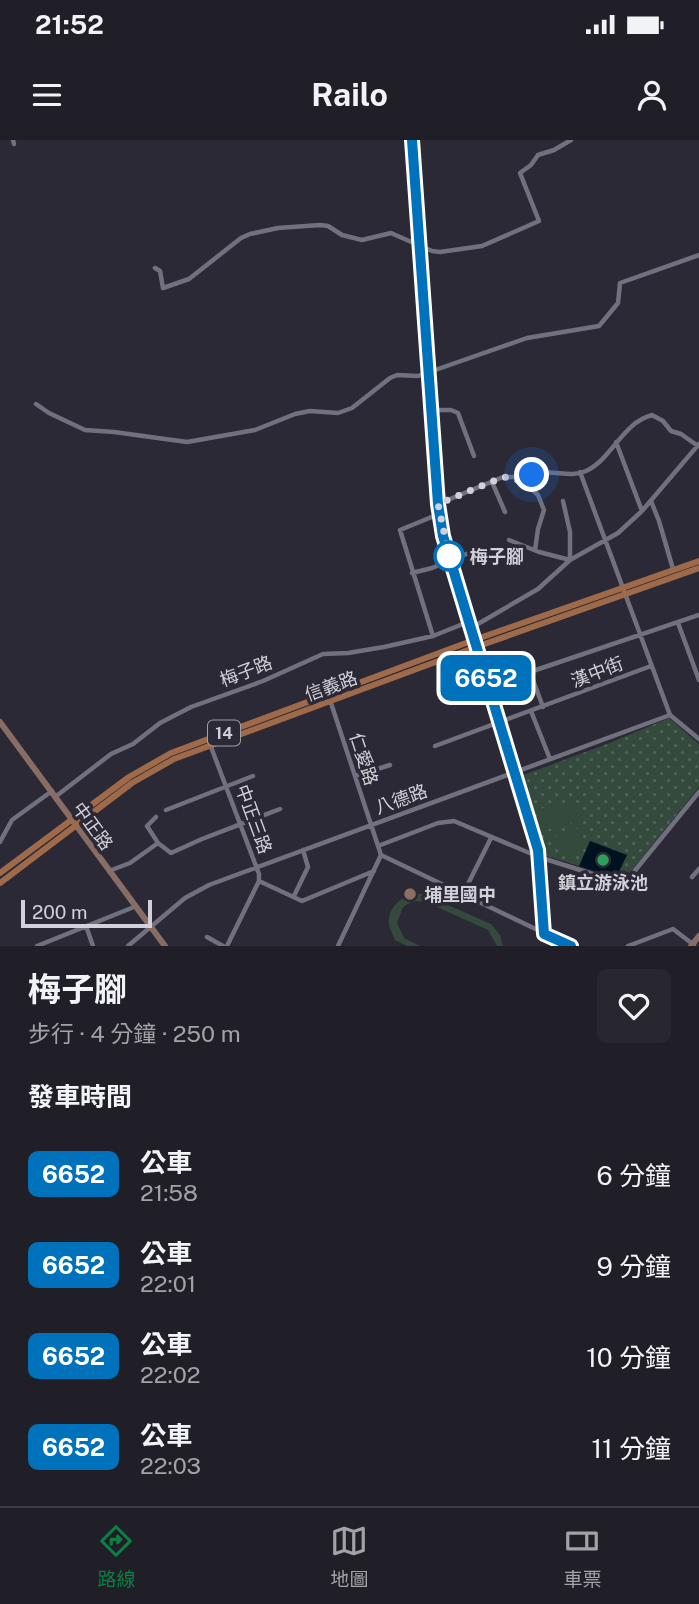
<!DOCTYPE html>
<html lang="zh-TW">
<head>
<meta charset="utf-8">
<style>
	body { margin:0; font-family:"Public Sans","Noto Sans TC",sans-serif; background:#282730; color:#f1f3f6; height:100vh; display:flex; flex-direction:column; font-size:26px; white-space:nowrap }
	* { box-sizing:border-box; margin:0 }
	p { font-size:23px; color:#a2a2a8 }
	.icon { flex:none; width:38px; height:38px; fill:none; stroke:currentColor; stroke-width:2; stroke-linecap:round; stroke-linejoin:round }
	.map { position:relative; height:806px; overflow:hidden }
	.drawer { display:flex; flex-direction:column; background:#201f28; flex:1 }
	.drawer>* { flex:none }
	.badge { padding:0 14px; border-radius:10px; font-size:24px; line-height:46px }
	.scale { position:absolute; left:21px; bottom:18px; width:131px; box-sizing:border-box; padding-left:7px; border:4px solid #d2d1d9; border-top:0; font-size:19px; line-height:24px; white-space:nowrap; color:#d2d1d9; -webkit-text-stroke:5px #2b2935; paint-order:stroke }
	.you { position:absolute; width:35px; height:35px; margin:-18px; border:5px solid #fff; border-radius:50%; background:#1a73e8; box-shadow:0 0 0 10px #1a73e833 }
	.map>.badge { position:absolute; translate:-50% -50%; box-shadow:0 0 0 4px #fff }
	h2 { padding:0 28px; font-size:26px; line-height:63px }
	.round { display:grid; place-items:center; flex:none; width:74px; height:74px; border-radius:10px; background:#282730 }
	.head { display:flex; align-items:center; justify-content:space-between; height:119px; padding:0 28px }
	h1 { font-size:33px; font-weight:700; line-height:52px }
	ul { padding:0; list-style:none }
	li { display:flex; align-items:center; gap:21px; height:91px; padding:0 28px }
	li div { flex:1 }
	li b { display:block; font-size:26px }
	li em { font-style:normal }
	li .badge { min-width:77px; font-weight:700; text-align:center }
	.status { display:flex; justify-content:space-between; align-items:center; height:49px; padding:0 35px; background:#201f28; direction:ltr }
	.status svg { height:19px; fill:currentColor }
	header { display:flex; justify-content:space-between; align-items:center; height:91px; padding:0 28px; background:#201f28; font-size:32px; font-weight:700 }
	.tabs { display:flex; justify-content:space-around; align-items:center; height:98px; border-top:2px solid #3d3d45; background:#201f28; font-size:19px; color:#a2a2a8 }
	.tabs a { display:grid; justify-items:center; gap:4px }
	.tabs .active { color:#0b8043 }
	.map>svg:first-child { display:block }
	.grass { fill:url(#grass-dots) }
	.pitch { fill:#344a3c }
	.water { fill:#00111f }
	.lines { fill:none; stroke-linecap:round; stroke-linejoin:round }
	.street { stroke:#71707e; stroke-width:4.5 }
	.secondary { stroke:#886d64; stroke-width:6 }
	.primary { stroke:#9f6a4a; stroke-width:6 }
	.line-casing { stroke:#fff; stroke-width:16 }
	.line { stroke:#0072bc; stroke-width:10 }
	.walk { stroke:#d2d1d9; stroke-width:7; stroke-dasharray:0 12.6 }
	.stop-dot { fill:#fff; stroke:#0072bc; stroke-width:3.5 }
	.leisure-dot { fill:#2e9e5b; stroke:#2b2935; stroke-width:2.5 }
	.education-dot { fill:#8d6e63; stroke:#2b2935; stroke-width:2.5 }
	.labels { text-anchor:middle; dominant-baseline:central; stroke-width:7; stroke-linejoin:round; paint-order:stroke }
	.shield { fill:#2b2935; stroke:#a09fa8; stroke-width:2 }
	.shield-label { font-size:16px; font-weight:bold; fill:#d2d1d9 }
	.stop-label { font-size:18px; font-weight:bold; fill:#d2d1d9; stroke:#2b2935; text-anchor:start }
	.street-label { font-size:18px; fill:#d2d1d9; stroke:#2b2935 }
	.poi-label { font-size:18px; font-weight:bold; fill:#d2d1d9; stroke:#2b2935 }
</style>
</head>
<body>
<div class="status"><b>21:52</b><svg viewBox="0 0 49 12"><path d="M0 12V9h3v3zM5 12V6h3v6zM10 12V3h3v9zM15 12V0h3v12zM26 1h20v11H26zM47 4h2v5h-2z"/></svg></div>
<header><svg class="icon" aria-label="menu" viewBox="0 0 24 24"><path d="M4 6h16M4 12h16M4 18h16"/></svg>Railo<svg class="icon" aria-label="person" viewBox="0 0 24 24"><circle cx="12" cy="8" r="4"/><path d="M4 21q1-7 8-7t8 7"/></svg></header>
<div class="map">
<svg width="699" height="806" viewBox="0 0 699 806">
	<defs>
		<pattern id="grass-dots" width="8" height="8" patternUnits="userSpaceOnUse" patternTransform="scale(1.75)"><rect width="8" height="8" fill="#344a3c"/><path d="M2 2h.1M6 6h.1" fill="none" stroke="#506358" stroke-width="1.8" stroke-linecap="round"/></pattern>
	</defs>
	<rect width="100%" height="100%" fill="#2b2935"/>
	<path class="grass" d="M669,578l30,26v43l-75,93 -83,-26 -20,-78 91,-34z"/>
	<path class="pitch" d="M575,660l5,21 -39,10 -5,-21z
		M580,688l7,20 -26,8 -6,-20z
		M423,754l68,30 9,11 3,11h-6l-9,-16 -62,-28 -13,-1 -10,6 -6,16 7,15 16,8h-13l-12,-6c-1,-4 -5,-10 -6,-15 -2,-20 16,-32 34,-31z"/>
	<path class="water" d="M590,701l37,14 -11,23 -37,-12z"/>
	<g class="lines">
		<path class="street" d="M13,0l1,4
			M155,128l5,3 3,17 26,-9 52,-41 9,-4 28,-6 42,-3 8,1 14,9 20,5 29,-7 41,18 8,1 42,-6 57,-25 -19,-48 11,-8 7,-10 16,-5 17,-10
			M36,264l13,9 36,17 29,2 73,10 68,-12 40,-16 15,-3 28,2 14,-5 38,-30 7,-3 21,1 109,-38 72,-12 19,-23 2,-20 79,-28
			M433,270h18l7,3 16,43
			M616,302l26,69
			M580,332l90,243 29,24
			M492,342l13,30
			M527,345l11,10 6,15 -6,19 -3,21
			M651,361l8,20 14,48
			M438,364l65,-27h11l13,8 5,-9c17,-9 36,3 54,-5 27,-13 36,-48 66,-56l11,6 8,10 10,3 17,12
			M509,400l30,12 31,8v-28l-7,-31
			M412,433l20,-5 49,-20
			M678,483l21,57
			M471,488l67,-39 32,-29 48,-27 24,-22 57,-67
			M433,496l-33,-106 39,-16
			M476,507l62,204 6,83
			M330,560l51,155 -43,91
			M543,567l-13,-35 169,-57
			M531,571l19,48
			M208,599l51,135v7l-32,65
			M435,606l216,-80
			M355,636l35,-11
			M55,657l56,-43 22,-10 27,-21 31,-16 72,-26 60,-27 25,-1 36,-6 49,-11 35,-14
			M166,670l87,-34
			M156,677l-9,9 11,17 13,10 31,-14 78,-30
			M0,702l12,-22 40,-29
			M378,706l60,-23 16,-2 85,36 85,27 75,-92
			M381,715l190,91
			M109,731l21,-8 28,-20
			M692,737l7,-8
			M259,741l43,20 72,-30
			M463,754l28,-56
			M294,756l14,-29 -5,-17
			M86,786l7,20
			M207,797l16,9
			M37,806l97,-39
			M128,806l57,-48 24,-13 461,-170
			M628,806l45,-17 21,16"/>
		<path class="secondary" d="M0,582l165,224
			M691,806l8,-10"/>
		<path class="primary" d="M412,0l27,374 10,42 25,86
			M0,733l129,-96 42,-24 303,-113 225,-79
			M0,743l132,-100 42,-24 302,-112 223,-79"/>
	</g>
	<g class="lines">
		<defs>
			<path id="line" d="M412,0l26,364 5,32 95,314 6,84 27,12"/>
		</defs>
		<use href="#line" class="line-casing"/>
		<use href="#line" class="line"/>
		<path class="walk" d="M449,416l-11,-52 65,-27 11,1 13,7 5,-10"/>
	</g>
	<circle class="stop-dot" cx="449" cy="416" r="14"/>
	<circle class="leisure-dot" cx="603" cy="720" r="7"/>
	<circle class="education-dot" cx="410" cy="754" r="7"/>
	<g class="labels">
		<rect class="shield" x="208" y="580.5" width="32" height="25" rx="5"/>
		<g class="shield-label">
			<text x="224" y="593">14</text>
		</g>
		<g class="stop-label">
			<text x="470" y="416">梅子腳</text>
		</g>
		<g class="street-label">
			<text transform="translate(246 531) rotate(-21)">梅子路</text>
			<text transform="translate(597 532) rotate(-21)">漢中街</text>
			<text transform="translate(331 546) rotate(-20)">信義路</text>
			<text transform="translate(364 619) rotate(72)">仁愛路</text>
			<text transform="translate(401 659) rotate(-20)">八德路</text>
			<text transform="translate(254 679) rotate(70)">中正三路</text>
			<text transform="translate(93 686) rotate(54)">中正路</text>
		</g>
		<g class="poi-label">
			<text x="603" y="742">鎮立游泳池</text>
			<text x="424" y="754" text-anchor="start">埔里國中</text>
		</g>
	</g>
</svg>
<div class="scale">200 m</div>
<div class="you" style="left:532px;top:335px"></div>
<b class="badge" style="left:486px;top:538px;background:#0072bc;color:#fff">6652</b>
</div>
<section class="drawer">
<div class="head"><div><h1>梅子腳</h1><p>步行 · 4 分鐘 · 250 m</p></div><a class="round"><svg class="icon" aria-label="heart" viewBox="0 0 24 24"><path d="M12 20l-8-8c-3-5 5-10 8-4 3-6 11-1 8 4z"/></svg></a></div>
<h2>發車時間</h2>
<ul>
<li><span class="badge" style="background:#0072bc;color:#fff">6652</span><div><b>公車</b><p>21:58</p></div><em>6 分鐘</em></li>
<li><span class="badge" style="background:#0072bc;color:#fff">6652</span><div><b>公車</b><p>22:01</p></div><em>9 分鐘</em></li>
<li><span class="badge" style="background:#0072bc;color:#fff">6652</span><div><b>公車</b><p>22:02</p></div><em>10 分鐘</em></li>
<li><span class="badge" style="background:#0072bc;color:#fff">6652</span><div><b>公車</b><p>22:03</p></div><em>11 分鐘</em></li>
</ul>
</section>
<nav class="tabs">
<a class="active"><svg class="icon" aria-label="directions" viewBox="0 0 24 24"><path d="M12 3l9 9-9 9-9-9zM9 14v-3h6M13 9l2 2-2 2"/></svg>路線</a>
<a><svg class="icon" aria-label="map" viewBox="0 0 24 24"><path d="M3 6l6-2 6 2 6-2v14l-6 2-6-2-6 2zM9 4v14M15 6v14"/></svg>地圖</a>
<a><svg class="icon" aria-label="tickets" viewBox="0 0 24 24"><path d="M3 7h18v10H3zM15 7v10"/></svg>車票</a>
</nav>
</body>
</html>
